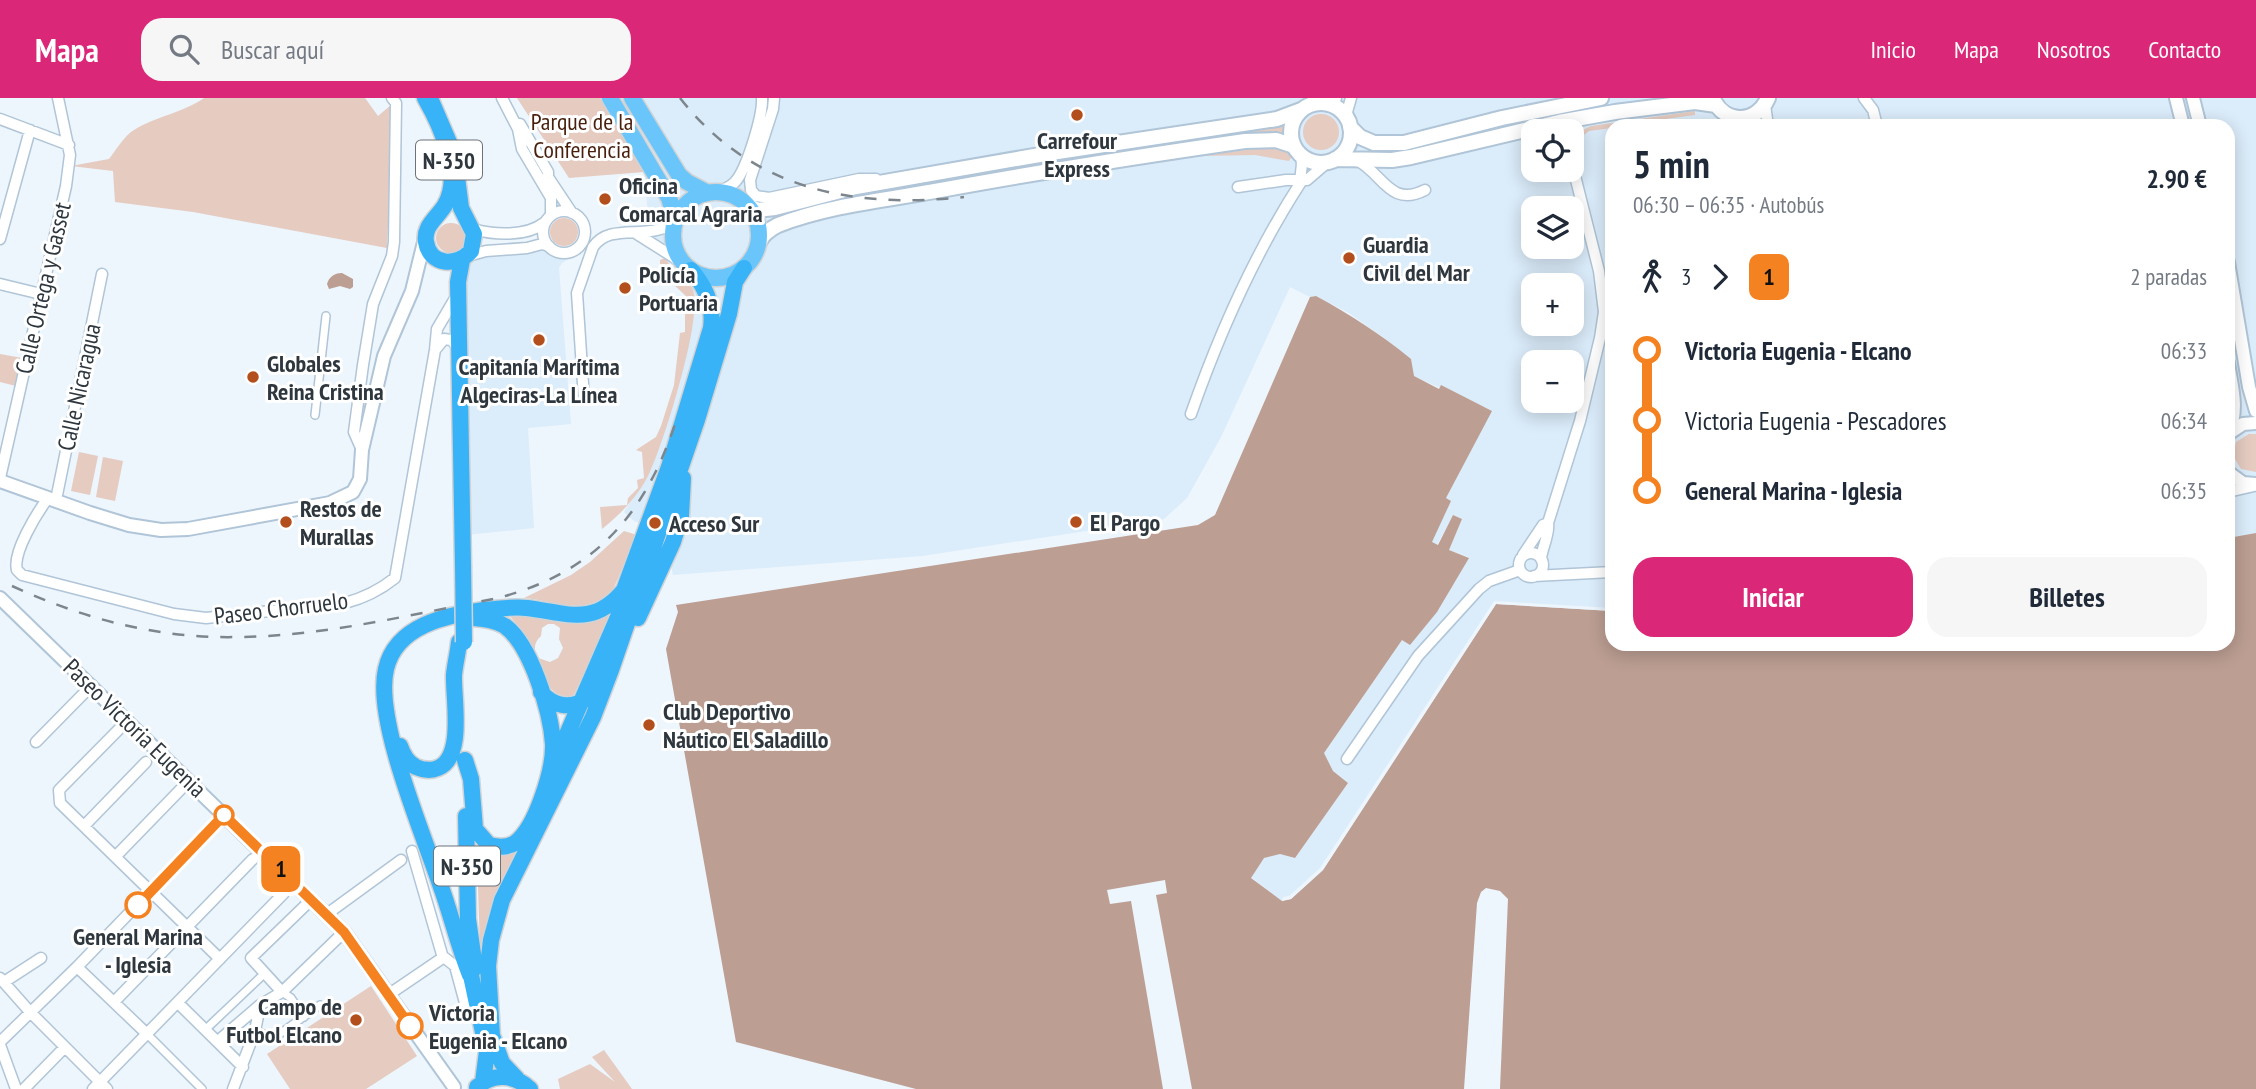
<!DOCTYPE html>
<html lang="es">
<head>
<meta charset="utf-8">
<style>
	body { margin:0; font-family:"PT Sans Narrow",sans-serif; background:#f6f6f7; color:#1f2937; height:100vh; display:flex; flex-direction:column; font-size:26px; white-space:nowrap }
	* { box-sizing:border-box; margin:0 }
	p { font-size:23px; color:#747a83 }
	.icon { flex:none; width:38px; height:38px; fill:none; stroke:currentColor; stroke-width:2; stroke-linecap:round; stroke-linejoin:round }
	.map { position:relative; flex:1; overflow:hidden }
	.side { position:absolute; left:1605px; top:21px; width:630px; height:532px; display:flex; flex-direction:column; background:#fff; border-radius:21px; box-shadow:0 4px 18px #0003 }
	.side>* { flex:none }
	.badge { padding:0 14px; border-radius:10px; font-size:24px; line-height:46px }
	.fabs { position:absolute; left:1521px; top:21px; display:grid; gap:14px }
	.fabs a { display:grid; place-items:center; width:63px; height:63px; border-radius:14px; background:#fff; box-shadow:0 4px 18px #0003; font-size:35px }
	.map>.badge { position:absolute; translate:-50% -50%; box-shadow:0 0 0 4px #fff }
	.legs { display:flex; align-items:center; gap:10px; height:77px; padding:0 28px; font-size:23px }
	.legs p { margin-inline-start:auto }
	.summary { display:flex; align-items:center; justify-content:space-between; height:119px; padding:0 28px }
	h1 { font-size:38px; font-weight:700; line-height:52px }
	.primary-button { display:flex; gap:14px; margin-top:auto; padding:14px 28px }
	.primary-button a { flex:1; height:80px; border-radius:21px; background:#db2777; color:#fff; font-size:28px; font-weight:700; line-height:80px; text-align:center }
	.primary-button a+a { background:#f6f6f7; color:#1f2937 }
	ul { padding:0 28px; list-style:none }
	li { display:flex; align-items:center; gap:24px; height:70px; font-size:26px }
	li i { display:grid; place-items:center; width:10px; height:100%; margin:0 9px; background:currentColor }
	li i::after { content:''; width:18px; height:18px; margin:-9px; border:5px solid; border-radius:50%; background:#fff }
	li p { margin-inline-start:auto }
	li:first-child i { background:linear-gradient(#0000 50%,currentColor 0) }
	li:last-child i { background:linear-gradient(currentColor 50%,#0000 0) }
	header { display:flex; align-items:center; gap:42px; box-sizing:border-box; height:98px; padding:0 35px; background:#db2777; color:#fff }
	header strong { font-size:33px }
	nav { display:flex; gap:38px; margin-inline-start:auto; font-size:24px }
	.search { width:490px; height:63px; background:#f6f6f7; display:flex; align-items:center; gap:18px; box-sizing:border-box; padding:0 24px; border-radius:21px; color:#747a83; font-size:26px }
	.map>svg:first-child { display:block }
	.built { fill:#dbecfa; fill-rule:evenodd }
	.green { fill:#e5cbc0; fill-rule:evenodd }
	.water { fill:#bc9e92 }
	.pier { fill:#edf5fd }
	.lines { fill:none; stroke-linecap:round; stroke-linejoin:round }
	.pedestrian-casing { stroke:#b0c5d7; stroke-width:10 }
	.minor-casing { stroke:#b0c5d7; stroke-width:13 }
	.tertiary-casing { stroke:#b0c5d7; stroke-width:16 }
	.secondary-casing { stroke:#b0c5d7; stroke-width:18 }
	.primary-casing { stroke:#d1d3d5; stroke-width:19 }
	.trunk-casing { stroke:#d1d3d5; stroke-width:19 }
	.pedestrian { stroke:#fff; stroke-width:7 }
	.minor { stroke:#fff; stroke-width:10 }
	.tertiary { stroke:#fff; stroke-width:12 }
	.secondary { stroke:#fff; stroke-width:14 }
	.primary { stroke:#6ac6fa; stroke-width:16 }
	.trunk { stroke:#38b3f8; stroke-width:16 }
	.rail { stroke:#7d858d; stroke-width:2.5; stroke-dasharray:12 12; stroke-linecap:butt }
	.trunk-bridge-casing { stroke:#d1d3d5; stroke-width:19; stroke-linecap:butt }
	.trunk-bridge { stroke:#38b3f8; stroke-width:16 }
	.line-1-casing { stroke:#fff; stroke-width:16 }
	.line-1 { stroke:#f58220; stroke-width:10 }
	.poi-dot { fill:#b34f1d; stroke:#fff; stroke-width:2.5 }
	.stop-1-dot { fill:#fff; stroke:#f58220; stroke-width:3.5 }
	.labels { text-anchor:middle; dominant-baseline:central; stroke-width:6; stroke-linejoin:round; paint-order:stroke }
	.shield { fill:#fff; stroke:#6d7378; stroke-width:2 }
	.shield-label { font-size:23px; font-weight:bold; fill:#2f373e }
	.park-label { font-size:24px; fill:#481f0c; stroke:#fff }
	.poi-label { font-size:24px; font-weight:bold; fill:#2f373e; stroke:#fff; text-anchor:start }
	.street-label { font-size:24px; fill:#2f373e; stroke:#fff }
	.stop-label { font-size:24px; font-weight:bold; fill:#2f373e; stroke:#fff }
</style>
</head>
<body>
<header>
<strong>Mapa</strong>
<div class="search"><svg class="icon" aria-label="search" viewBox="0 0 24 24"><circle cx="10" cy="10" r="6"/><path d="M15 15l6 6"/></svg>Buscar aquí</div>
<nav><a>Inicio</a><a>Mapa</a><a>Nosotros</a><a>Contacto</a></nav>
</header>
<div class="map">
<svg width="2256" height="991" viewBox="0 0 2256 991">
	<rect width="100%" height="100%" fill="#edf5fd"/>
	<path class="built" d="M600,0h1656v435l-28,5v-412h-616v485l-116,-7 -173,266 -32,29 -9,2 -31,-24 12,-19 17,-4 15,4 53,-75 -15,-12 -9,-18 78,-114 8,6 59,-88 -20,-7 13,-31 -9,-4 -16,30 -6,-3 20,-41 -5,-3 45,-88 -78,-34 -3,-17 -23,-19 -38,-27 -33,-17 -6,1 -20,-10 -69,150 -34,61 -23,21 -242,37 -249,19 -2,-11 8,-27 -45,-16 -10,-9 26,-40 29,-85 14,-64 1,-25 -6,-15 -6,-3 -31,-36 -7,-72zM1533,33h39v39h-39zM1533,110h39v39h-39zM1533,187h39v39h-39zM1533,264h39v39h-39z
		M548,152l15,7 10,-1 -11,7 -3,5 12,156 -43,4 6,100 -69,7v-273l13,-5z"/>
	<path class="green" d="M204,0h161l13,18 13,-11 1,26 -5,117 -194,-36 -78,-10 -2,-31 -42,-5 38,-7c7,-9 15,-23 25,-29 22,-14 49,-17 70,-32z
		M517,0h83l44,74 -75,6z
		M1695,13v4l-83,11v2l-23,3 -5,4v9l-4,-8 3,-6 8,-4z
		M1303 34a18 18 0 1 1 36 0a18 18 0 1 1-36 0Z
		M1287,25l-1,11 -36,-1 -79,12v-3z
		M1270,49l10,1 13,7 -4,6 -34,-6 -58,1z
		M550 134a14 14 0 1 1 28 0a14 14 0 1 1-28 0Z
		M436 140a15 15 0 1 1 30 0a15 15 0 1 1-30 0Z
		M665,160c5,7 10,16 17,21 4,4 9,5 11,11 10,29 -29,151 -43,182 -11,23 -28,41 -48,57l-2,-22 27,-2 1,-7 10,-10 -1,-8 7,-2 -2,-26 -6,-2 20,-13 5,-11 13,-41 6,-52 5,-1v-25l-3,-4 6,-5 -16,-15 -5,3 -1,-20 -6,1v-7z
		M0,256l22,4 -6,28 -16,-4z
		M2249,336h7v38l-15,-3 -8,-13 3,-14z
		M79,354l19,4 -8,39 -19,-4z
		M103,359l20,4 -8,40 -19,-4z
		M624,433l13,4 -25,57c-31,25 -54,9 -88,6l47,-23 19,-13z
		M612,515l1,5 -41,80 -15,-4 -9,-8 -21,-49 -18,-22c36,-1 69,18 103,-2zM548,526h6l6,4 -1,11 4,9 -5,10 -8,4 -12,-4c-5,-8 -4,-16 3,-22l1,-8z
		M519,751c-19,35 -33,67 -36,108l-3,-9 -3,-92 6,-6 16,5z
		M371,888l46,70 -51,33h-76l-23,-35z
		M604,952l28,39h-72l-2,-10 32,-15 25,18 -23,-25z"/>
	<path class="water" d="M342,175l11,6v8l-3,2 -10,-3 -11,3 -2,-5c2,-7 7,-11 15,-11z
		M1316,198c35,19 63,37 95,63l3,17 25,13 2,-4 51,26 -46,87 5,3 -19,41 6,3 15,-30 9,4 -13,31 20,8 -32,54 -27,33 -8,-5 -78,113 9,18 15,12 -53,75 -15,-4 -16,4 -13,20 31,23 9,-2 32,-29 173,-266 116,7v33h616v-106l28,-5v556h-756l8,-190 -8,-8 -14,-3 -5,4 -4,11 -13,186h-272l-36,-194 11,-2 -2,-13 -58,10 3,14 21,-3 32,188h-247l-180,-47 -70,-393 12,-37 -2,-7 522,-80 17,-10 95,-218z"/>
	<path class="pier" d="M1494,503l118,7v3l-116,-7 -173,266 -32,29 -9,2 1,-4 6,-1 31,-28z"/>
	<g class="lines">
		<defs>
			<path id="pedestrian" d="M315,317l11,-99
				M282,894l9,6 13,19
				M206,931l59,-56
				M255,933l19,7 46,-33
				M146,935l56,56"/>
			<path id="minor" d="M502,0l16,31 4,20 29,49v17
				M774,0l-1,11 -23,71 1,10 5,6 13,2 90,-19h17
				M1864,0l9,12 4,16
				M1318,5l18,-5
				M1765,7l3,21
				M0,21l69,26
				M1744,21l15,7
				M1349,23l-2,-9 4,-14
				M520,26l28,48v5l24,36
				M1358,63c24,12 32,47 67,29
				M1238,89l48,-7h21l22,-19
				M716,94c7,-2 14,-5 19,-10 12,-13 28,-67 27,-84
				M543 134a21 21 0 1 1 42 0a21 21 0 1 1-42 0Z
				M473,131c21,6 53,8 71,-6
				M637,136l49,31
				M0,141l30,-109
				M468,158l18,-5 41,-3 15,-4 7,2
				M0,186l41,10
				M435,252l9,-11 7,1 3,3
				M584,301l-7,-106 16,-46c18,-26 55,-5 82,-25
				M1191,316c28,-80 64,-161 110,-232 -2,-11 4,-17 -1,-28
				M362,352l-8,-18 9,-67 10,-61 19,-48 2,-14 2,-139 -4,-5
				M0,380l66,-292 4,-31 -12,-57
				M2228,394l26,-6
				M48,400c-11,15 -36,55 -31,72l5,5 152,39 32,4 139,-15c19,-5 35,-13 50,-25l40,-228 2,-21 17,-29
				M54,402l3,-5 45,-221
				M1519 467a12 12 0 1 1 24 0a12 12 0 1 1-24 0Z
				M1523,457l20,-30 5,-2
				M1541,461c1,-12 9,-25 7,-36l32,-102 20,-83 4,-26 -5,-41 -27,-107
				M1534,478l78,-4
				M128,622l-69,70 1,13 160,156
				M36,644l56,-57
				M1347,661l71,-103 61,-67 10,-8 31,-11
				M85,727l61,-63
				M412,753l31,107
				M116,758l65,-67
				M327,816l74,-54
				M77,869l69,66
				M0,880l31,35 76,76
				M4,884l37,-24
				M282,894l-31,-34 61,-59
				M388,897l53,-36 4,-1 10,8 13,48
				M114,904l139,-143
				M178,905l65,64
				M218,943l42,-36 22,-13 62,-60
				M0,944l77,-75 147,-152
				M0,947l16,44
				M24,991l41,-42
				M93,991l191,-196
				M233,991l22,-58 5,-25"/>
			<path id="tertiary" d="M2176,0l7,28
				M2193,0l7,28
				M2228,164l21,125 7,24
				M2228,265c4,25 11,47 0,71
				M2228,336l15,-10 13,-1
				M2228,374l15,11 13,1
				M0,383l90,32 39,12 32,5 27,-1 142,-26 23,-11 7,-13 2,-29 22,-94 28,-65 13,-53
				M0,500l344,334 110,155"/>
			<path id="secondary" d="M1713,1c12,26 44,25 55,-1
				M1291 35a30 30 0 1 1 60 0a30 30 0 1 1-60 0Z
				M1350,29l10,10 14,6h30l98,-25 99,-20
				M1335,61l57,1 19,-3 148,-35 56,-10 80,-10 21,3
				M747,107l11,5 17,-2 81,-21 195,-34 226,-34 24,-9
				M759,144c4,-8 11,-13 19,-17 49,-19 105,-25 157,-34 103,-19 206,-35 310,-50l31,-1 18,6"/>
			<path id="primary" d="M610,0l59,100 7,22
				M632,0l47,77 8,7 21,11
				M673 137a43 43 0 1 1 86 0a43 43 0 1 1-86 0Z"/>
			<path id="trunk" d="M425,0c16,28 38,76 20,107 -7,12 -22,21 -19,37 4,24 31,25 45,9l3,-17 -13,-26 -7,-54 -24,-56
				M462,162l-4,22 5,284
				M638,520l35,-76 8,-26 2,-38
				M541,594c11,14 30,18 45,7
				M400,648c3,9 8,17 16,21 7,3 15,4 22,1 27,-11 15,-70 16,-93 1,-11 4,-22 5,-33
				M465,662l6,19 4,50 14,16c8,2 18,3 26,-2 21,-15 39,-74 38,-99 -2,-32 -22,-99 -48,-118 -10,-6 -20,-7 -31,-8
				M555,664l63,-145 6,-21
				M466,718l2,103 7,49
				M469,868l18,85 -4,31
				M470,877c-12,-30 -19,-61 -30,-91 -17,-51 -66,-165 -54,-215 10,-44 61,-54 98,-59 15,-1 29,-4 43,-2 40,5 67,19 97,-18l45,-123 42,-139c3,-22 -6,-42 -20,-58
				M489,929l13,36 15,16
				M492,938l-4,-70 3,-26 11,-40 91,-183 18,-47 86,-250 32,-106 6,-32 9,-14
				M477,989c16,-14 37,-13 53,2"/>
		</defs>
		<use href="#pedestrian" class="pedestrian-casing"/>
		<use href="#minor" class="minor-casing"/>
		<use href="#tertiary" class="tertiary-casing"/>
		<use href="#secondary" class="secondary-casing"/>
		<use href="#primary" class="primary-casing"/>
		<use href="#trunk" class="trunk-casing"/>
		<use href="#pedestrian" class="pedestrian"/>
		<use href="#minor" class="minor"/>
		<use href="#tertiary" class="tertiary"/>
		<use href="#secondary" class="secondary"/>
		<use href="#primary" class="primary"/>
		<use href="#trunk" class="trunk"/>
		<path class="rail" d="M680,0c72,92 173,111 284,99
			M12,488c72,33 147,53 227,51 87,-1 174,-23 259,-39 99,-26 149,-86 179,-180"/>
		<defs>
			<path id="trunk-bridge" d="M463,468l1,76"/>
		</defs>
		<use href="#trunk-bridge" class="trunk-bridge-casing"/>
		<use href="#trunk-bridge" class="trunk-bridge"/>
	</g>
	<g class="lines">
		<defs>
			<path id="line-1" d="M138,807l86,-90 120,117 66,94"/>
		</defs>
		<use href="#line-1" class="line-1-casing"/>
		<use href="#line-1" class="line-1"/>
	</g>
	<g class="poi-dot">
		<circle cx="1077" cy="17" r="7"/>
		<circle cx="605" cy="101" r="7"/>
		<circle cx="1349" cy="160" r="7"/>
		<circle cx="625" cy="190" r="7"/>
		<circle cx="539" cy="242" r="7"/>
		<circle cx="253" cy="279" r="7"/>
		<circle cx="286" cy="424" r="7"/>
		<circle cx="1076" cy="424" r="7"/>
		<circle cx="655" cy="425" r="7"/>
		<circle cx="649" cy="627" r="7"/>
		<circle cx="356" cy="922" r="7"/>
	</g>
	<g class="stop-1-dot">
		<circle cx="224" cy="717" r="9"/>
		<circle cx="138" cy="807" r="12"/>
		<circle cx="410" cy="928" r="12"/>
	</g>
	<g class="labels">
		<g class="shield">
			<rect x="416" y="42.5" width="66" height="39" rx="5"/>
			<rect x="434" y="748.5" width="66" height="39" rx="5"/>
		</g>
		<g class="shield-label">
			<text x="449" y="62">N-350</text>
			<text x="467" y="768">N-350</text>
		</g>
		<g class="park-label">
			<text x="582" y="23">Parque de la<tspan x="582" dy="28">Conferencia</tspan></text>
		</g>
		<g class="poi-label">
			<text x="1077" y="42" text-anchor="middle">Carrefour<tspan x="1077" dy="28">Express</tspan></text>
			<text x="619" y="87">Oficina<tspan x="619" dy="28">Comarcal Agraria</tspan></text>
			<text x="1363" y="146">Guardia<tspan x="1363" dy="28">Civil del Mar</tspan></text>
			<text x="639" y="176">Policía<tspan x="639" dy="28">Portuaria</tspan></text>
			<text x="267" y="265">Globales<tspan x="267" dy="28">Reina Cristina</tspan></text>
			<text x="539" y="268" text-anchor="middle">Capitanía Marítima<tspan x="539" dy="28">Algeciras-La Línea</tspan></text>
			<text x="300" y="410">Restos de<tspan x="300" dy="28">Murallas</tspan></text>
			<text x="1090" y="424">El Pargo</text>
			<text x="669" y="425">Acceso Sur</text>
			<text x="663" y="613">Club Deportivo<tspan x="663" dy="28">Náutico El Saladillo</tspan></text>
			<text x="342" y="908" text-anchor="end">Campo de<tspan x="342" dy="28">Futbol Elcano</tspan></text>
		</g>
		<g class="street-label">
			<text transform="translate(43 190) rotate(-77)">Calle Ortega y Gasset</text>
			<text transform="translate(79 289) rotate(-78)">Calle Nicaragua</text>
			<text transform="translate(281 510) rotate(-7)">Paseo Chorruelo</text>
			<text transform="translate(135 630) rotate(44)">Paseo Victoria Eugenia</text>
		</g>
		<g class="stop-label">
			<text x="138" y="838">General Marina<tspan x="138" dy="28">- Iglesia</tspan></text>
			<text x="429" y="914" text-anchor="start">Victoria<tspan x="429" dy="28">Eugenia - Elcano</tspan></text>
		</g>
	</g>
</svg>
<div class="fabs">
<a><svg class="icon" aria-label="locate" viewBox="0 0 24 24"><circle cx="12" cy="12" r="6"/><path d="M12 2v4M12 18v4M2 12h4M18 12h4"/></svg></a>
<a><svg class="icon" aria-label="layers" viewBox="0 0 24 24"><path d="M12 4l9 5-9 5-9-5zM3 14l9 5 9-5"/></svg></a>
<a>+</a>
<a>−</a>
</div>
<b class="badge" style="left:281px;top:771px;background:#f58220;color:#111">1</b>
<section class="side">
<div class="summary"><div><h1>5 min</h1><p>06:30 – 06:35 · Autobús</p></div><b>2.90 €</b></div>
<div class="legs"><svg class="icon" aria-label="walk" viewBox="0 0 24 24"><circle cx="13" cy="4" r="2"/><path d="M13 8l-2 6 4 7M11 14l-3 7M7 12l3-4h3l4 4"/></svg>3<svg class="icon" aria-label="forward" viewBox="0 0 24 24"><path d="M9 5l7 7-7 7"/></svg><b class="badge" style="background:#f58220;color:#111">1</b><p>2 paradas</p></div>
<ul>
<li><i style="color:#f58220"></i><b>Victoria Eugenia - Elcano</b><p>06:33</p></li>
<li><i style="color:#f58220"></i><span>Victoria Eugenia - Pescadores</span><p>06:34</p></li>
<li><i style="color:#f58220"></i><b>General Marina - Iglesia</b><p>06:35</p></li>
</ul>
<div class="primary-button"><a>Iniciar</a><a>Billetes</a></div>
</section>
</div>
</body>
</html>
